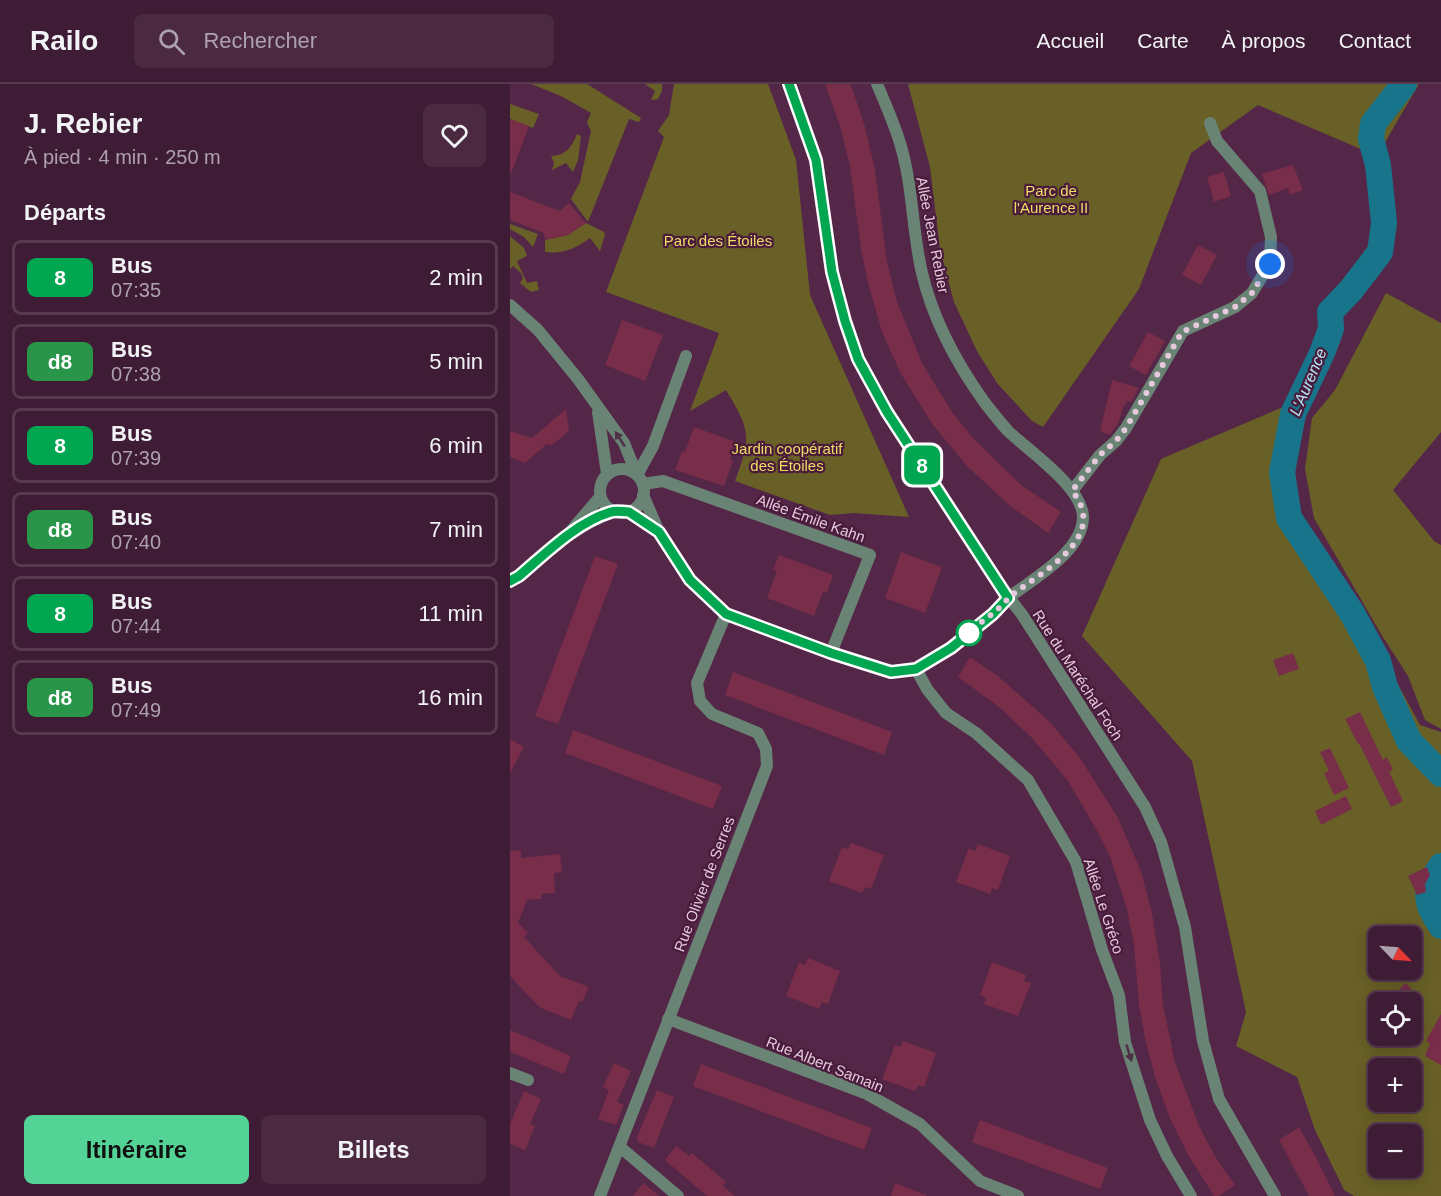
<!DOCTYPE html>
<html lang="fr">
<head>
<meta charset="utf-8">
<style>
	body { margin:0; font-family:Arial,sans-serif; background:#4a2941; color:#f1f3f6; height:100vh; display:flex; flex-direction:column; font-size:22px; white-space:nowrap }
	* { box-sizing:border-box; margin:0 }
	p { font-size:20px; color:#ada1ad }
	.icon { flex:none; width:33px; height:33px; fill:none; stroke:currentColor; stroke-width:2; stroke-linecap:round; stroke-linejoin:round }
	.map { position:relative; flex:1; overflow:hidden }
	.details { display:flex; flex-direction:column; background:#3f1c35; width:510px }
	.details>* { flex:none }
	.badge { padding:0 12px; border-radius:9px; font-size:21px; line-height:39px }
	.needle { width:39px; rotate:115deg }
	.tools { position:absolute; left:858px; top:842px; display:grid; gap:12px }
	.tools a { display:grid; place-items:center; width:54px; height:54px; border-radius:9px; background:#3f1c35; box-shadow:0 3px 15px #0003,0 0 0 2px #583a50; font-size:30px }
	.you { position:absolute; width:30px; height:30px; margin:-15px; border:4px solid #fff; border-radius:50%; background:#1a73e8; box-shadow:0 0 0 9px #1a73e833 }
	.map>.badge { position:absolute; translate:-50% -50%; box-shadow:0 0 0 3px #fff }
	h2 { padding:0 24px; font-size:22px; line-height:54px }
	.round { display:grid; place-items:center; flex:none; width:63px; height:63px; border-radius:9px; background:#4a2941 }
	.headline { display:flex; align-items:center; justify-content:space-between; height:102px; padding:0 24px }
	h1 { font-size:28px; font-weight:800; line-height:45px }
	.action { display:flex; gap:12px; margin-top:auto; padding:12px 24px }
	.action a { flex:1; height:69px; border-radius:9px; background:#53d396; color:#111; font-size:24px; font-weight:800; line-height:69px; text-align:center }
	.action a+a { background:#4a2941; color:#f1f3f6 }
	ul { padding:0; list-style:none }
	li { display:flex; align-items:center; gap:18px; height:75px; margin:0 12px 9px; padding:0 12px; border:3px solid #583a50; border-radius:9px }
	li div { flex:1 }
	li b { display:block; font-size:22px }
	li em { font-style:normal }
	li .badge { min-width:66px; font-weight:700; text-align:center }
	header { display:flex; align-items:center; gap:36px; box-sizing:border-box; height:84px; padding:0 30px; background:#3f1c35; border-bottom:2px solid #583a50 }
	header strong { font-size:28px }
	nav { display:flex; gap:33px; margin-inline-start:auto; font-size:21px }
	.search { width:420px; height:54px; background:#4a2941; display:flex; align-items:center; gap:15px; box-sizing:border-box; padding:0 21px; border-radius:9px; color:#ada1ad; font-size:22px }
	main { display:flex; flex:1; min-height:0 }
	.map>svg:first-child { display:block }
	.green { fill:#696027; fill-rule:evenodd }
	.lines { fill:none; stroke-linecap:round; stroke-linejoin:round }
	.river { stroke:#18748b; stroke-width:26 }
	.building { fill:#782d49 }
	.minor { stroke:#698374; stroke-width:12 }
	.tertiary { stroke:#698374; stroke-width:12 }
	.oneway { fill:#4f3147 }
	.line-casing { stroke:#fff; stroke-width:14 }
	.line { stroke:#00a650; stroke-width:9 }
	.walk { stroke:#e6c9dc; stroke-width:6; stroke-dasharray:0 10.8 }
	.stop-dot { fill:#fff; stroke:#00a650; stroke-width:3 }
	.labels { text-anchor:middle; dominant-baseline:central; stroke-width:4.5; stroke-linejoin:round; paint-order:stroke }
	.park-label { font-size:15px; fill:#f0dc66; stroke:#491c3c }
	.street-label { font-size:15px; fill:#e6c9dc; stroke:#491c3c }
	.water-label { font-size:16px; font-style:italic; fill:#b4e5f6; stroke:#491c3c }
</style>
</head>
<body>
<header>
<strong>Railo</strong>
<div class="search"><svg class="icon" aria-label="search" viewBox="0 0 24 24"><circle cx="10" cy="10" r="6"/><path d="M15 15l6 6"/></svg>Rechercher</div>
<nav><a>Accueil</a><a>Carte</a><a>À propos</a><a>Contact</a></nav>
</header>
<main>
<section class="details">
<div class="headline"><div><h1>J. Rebier</h1><p>À pied · 4 min · 250 m</p></div><a class="round"><svg class="icon" aria-label="heart" viewBox="0 0 24 24"><path d="M12 20l-8-8c-3-5 5-10 8-4 3-6 11-1 8 4z"/></svg></a></div>
<h2>Départs</h2>
<ul>
<li><span class="badge" style="background:#00a650;color:#fff">8</span><div><b>Bus</b><p>07:35</p></div><em>2 min</em></li>
<li><span class="badge" style="background:#289548;color:#fff">d8</span><div><b>Bus</b><p>07:38</p></div><em>5 min</em></li>
<li><span class="badge" style="background:#00a650;color:#fff">8</span><div><b>Bus</b><p>07:39</p></div><em>6 min</em></li>
<li><span class="badge" style="background:#289548;color:#fff">d8</span><div><b>Bus</b><p>07:40</p></div><em>7 min</em></li>
<li><span class="badge" style="background:#00a650;color:#fff">8</span><div><b>Bus</b><p>07:44</p></div><em>11 min</em></li>
<li><span class="badge" style="background:#289548;color:#fff">d8</span><div><b>Bus</b><p>07:49</p></div><em>16 min</em></li>
</ul>
<div class="action"><a>Itinéraire</a><a>Billets</a></div>
</section>
<div class="map">
<svg width="931" height="1112" viewBox="0 0 931 1112">
	<rect width="100%" height="100%" fill="#542647"/>
	<path class="green" d="M21,0h56l54,34 -2,4 -10,-3 -41,103 -17,-23 9,-17 11,-51 -4,-9 4,-9 -30,-17z
		M135,0h17v7l-4,8 -7,1 4,-9z
		M164,0h94l28,76 14,135 99,222 -55,-4 -24,2 -95,-34c16,-44 16,-50 -9,-91l-36,21 29,-78 -113,-41 58,-155 -6,-6 11,-16z
		M398,0h511l-42,72 -119,-51 -67,48 -52,136 -96,138 -11,-6 -35,-38 -20,-32 -23,-49 -14,-53 -10,-82z
		M0,20l29,10 -6,14 -23,-9z
		M67,50l4,2 -3,24 -5,12 -7,-9 -14,7 2,-7 -3,-7c14,0 21,-9 26,-22z
		M76,139l18,9 1,3 -5,16 -10,-13c-15,11 -27,16 -45,14v-12l23,-5z
		M0,140l28,10 -5,13 -9,-10 -14,-8z
		M0,152l14,12 3,8 -10,5 10,22 10,-2 2,9 -8,2 -11,-9 3,-5 -2,-5 -8,-7 -3,3z
		M876,209l55,30v109l-48,58 41,51 7,4v184l-16,-9 -17,-44 -27,-42 -67,-116 -9,-49 7,-51 23,-28z
		M792,315l-8,86 7,37 80,131 39,72 21,7v464h-87l-10,-6 -29,-60 -18,-53 -61,-31 10,-34 -54,-251 -110,-125 79,-177zM868,852h34v33h-34zM868,918h34v33h-34zM868,984h34v33h-34zM868,1050h34v33h-34z"/>
	<g class="lines">
		<path class="river" d="M894,0l-31,40 -2,15 7,26 6,58 -4,29 -29,38 -21,22 1,17 -9,24 -29,61 -11,58 7,46 63,95 26,48 7,26 24,54 32,33
			M931,782c-17,26 -17,34 0,60"/>
	</g>
	<path class="building" d="M315,0h25l4,10 11,33 10,43 12,92 10,40 25,61 30,49 21,26 48,47 40,27 -13,21 -39,-28 -42,-39 -34,-41 -32,-51 -19,-42 -14,-49 -7,-34 -11,-83 -10,-40z
		M0,35l19,7 -18,48 -1,-1z
		M783,81l10,25 -13,5 -2,-7 -19,7 -7,-21z
		M714,88l7,24 -17,6 -7,-25z
		M0,108l50,19 9,-8 17,20 -18,12 -23,5 -1,-7 -34,-13z
		M688,161l19,10 -16,30 -19,-10z
		M112,236l41,15 -18,46 -40,-16z
		M638,248l17,9 -19,34 -17,-9z
		M602,296l27,8 -8,14 -4,-1 -1,5 -2,-1 -6,19 -8,11 -10,-4z
		M56,325l3,22 -17,14 -5,-1 -22,19 -15,-6v-26l22,7z
		M184,343l42,15 -6,17 3,2 -9,25 -49,-16 7,-19 3,1z
		M391,468l41,15 -17,46 -40,-15z
		M269,471l54,20 -6,18 -4,-1 -9,24 -47,-18 10,-27 -4,-1z
		M85,472l23,8 -60,160 -23,-8z
		M783,569l6,16 -20,7 -6,-16z
		M460,573l29,20 51,45 30,36 38,60 23,53 11,42 8,50 3,42 12,57 24,64 17,32 19,27 -16,11h-5l-27,-43 -18,-37 -13,-36 -10,-37 -7,-38 -5,-60 -7,-36 -16,-50 -11,-23 -32,-55 -36,-43 -33,-31 -41,-30z
		M223,588l159,60 -8,23 -159,-60z
		M850,628l23,48 4,-3 6,13 -4,2 14,29 -12,6 -32,-64 -1,1 -13,-25z
		M63,646l149,56 -9,23 -148,-56z
		M0,655l14,8 -14,26z
		M820,664l19,40 -15,7 -10,-22 5,-2 -9,-19z
		M836,712l6,13 -31,16 -6,-14z
		M341,759l33,12 -13,34 -6,-2 -3,6 -33,-12 13,-34 6,2z
		M468,760l32,12 -12,34 -6,-2 -2,6 -34,-12 13,-34 6,3z
		M11,766v8l39,-4 2,18 -8,1 1,20 -14,1v5l-14,1 -9,23 10,10 -4,4 36,39 29,11 -7,15 -3,-1 -8,19 -32,-13 -29,-31v-125z
		M917,783l3,8 -5,9 1,8 -9,3 -9,-19z
		M298,874l32,13 -12,33 -6,-2 -3,7 -33,-13 13,-34 6,3z
		M482,878l34,13 -2,6 7,2 -13,33 -34,-12 2,-6 -6,-3z
		M896,899l16,19h-33l9,-8 -2,-2z
		M931,930v51l-16,-9 5,-13 -4,-2z
		M0,946l61,26 -7,18 -54,-22z
		M393,957l33,12 -12,34 -6,-2 -3,6 -33,-12 13,-34 6,2z
		M104,979l17,8 -14,31 7,3 -8,20 -18,-6 11,-29 -6,-3z
		M191,980l171,64 -8,22 -171,-64z
		M147,1006l17,7 -20,51 -16,-6 -1,-5z
		M14,1007l17,8 -11,25 5,2 -10,24 -15,-6v-20z
		M470,1036l128,48 -8,21 -128,-47z
		M789,1043l20,36 16,33h-26l-30,-56z
		M166,1062l13,10 3,-3 34,29 -3,4 12,10h-28l-42,-36z
		M133,1099l16,13h-26z
		M385,1099l31,12v1h-35z"/>
	<g class="lines">
		<path class="minor" d="M367,0c8,19 17,39 23,59 13,42 12,88 22,130 11,47 35,91 63,130 7,9 15,19 23,28 21,20 76,57 75,87 -1,34 -50,61 -75,80
			M127,391l16,-29 33,-90
			M133,400l20,-3 207,74 -39,98
			M562,407l28,-36 16,-14 10,-13 57,-97 52,-24 17,-14 18,-30 1,-26 -11,-46 -43,-50 -7,-18
			M406,585l11,20 19,24 30,20 52,47 48,82 26,88 17,45 6,47 25,78 17,36 24,40
			M158,935l199,75 53,30 60,57 38,15
			M0,989l18,7
			M110,1063l58,49"/>
		<path class="tertiary" d="M279,0l27,76 16,112 13,49 13,38 29,54 110,169 26,34 122,191 16,35 24,85 18,114 16,58 56,97
			M0,221l28,25 40,49 46,64 13,32
			M88,328l9,62
			M90 407a22 22 0 1 1 44 0a22 22 0 1 1-44 0Z
			M133,411l16,37 31,48 36,34 105,39 60,19 25,-3 35,-21 42,-34 15,-16
			M119,427l30,21
			M67,445l36,-18
			M0,497l9,-5 51,-44 30,-35
			M90,1112l167,-430 -1,-17 -8,-16 -46,-19 -12,-13 -3,-18 29,-69"/>
	</g>
	<defs><path id="oneway-solid" d="M-6-.8H1V-3.2L6.5 0L1 3.2V.8H-6Z" transform="scale(1.5)"/></defs>
	<g class="oneway">
		<use href="#oneway-solid" transform="translate(110 355) rotate(-123)"/>
		<use href="#oneway-solid" transform="translate(619 969) rotate(73)"/>
	</g>
	<g class="lines">
		<defs>
			<path id="line" d="M0,497l9,-5c27,-23 58,-54 92,-64 5,-2 12,0 18,0l30,20 31,48 36,34 105,39 60,19 25,-3 35,-21 42,-34 15,-16 -121,-186 -29,-53 -13,-38 -13,-49 -16,-112 -27,-76"/>
		</defs>
		<use href="#line" class="line-casing"/>
		<use href="#line" class="line"/>
		<path class="walk" d="M459,549l-2,1c8,-7 16,-13 25,-20 7,-5 13,-13 20,-19 31,-24 98,-58 60,-104l28,-36 16,-14 10,-13 56,-96 53,-25 17,-14 18,-29"/>
	</g>
	<circle class="stop-dot" cx="459" cy="549" r="12"/>
	<g class="labels">
		<g class="park-label">
			<text x="541" y="106">Parc de<tspan x="541" dy="17">l'Aurence II</tspan></text>
			<text x="208" y="156">Parc des Étoiles</text>
			<text x="277" y="364">Jardin coopératif<tspan x="277" dy="17">des Étoiles</tspan></text>
		</g>
		<g class="street-label">
			<text transform="translate(423 151) rotate(79)">Allée Jean Rebier</text>
			<text transform="translate(301 434) rotate(20)">Allée Émile Kahn</text>
			<text transform="translate(568 591) rotate(57)">Rue du Maréchal Foch</text>
			<text transform="translate(194 800) rotate(-69)">Rue Olivier de Serres</text>
			<text transform="translate(594 822) rotate(72)">Allée Le Gréco</text>
			<text transform="translate(315 980) rotate(22)">Rue Albert Samain</text>
		</g>
		<g class="water-label">
			<text transform="translate(798 298) rotate(-67)">L'Aurence</text>
		</g>
	</g>
</svg>
<div class="tools">
<a><svg class="needle" viewBox="-14 -14 28 28"><path d="M0-13l5 13h-10z" fill="#e53935"/><path d="M0 13l5-13h-10z" fill="#ada1ad"/></svg></a>
<a><svg class="icon" aria-label="locate" viewBox="0 0 24 24"><circle cx="12" cy="12" r="6"/><path d="M12 2v4M12 18v4M2 12h4M18 12h4"/></svg></a>
<a>+</a>
<a>−</a>
</div>
<div class="you" style="left:760px;top:180px"></div>
<b class="badge" style="left:412px;top:381px;background:#00a650;color:#fff">8</b>
</div>
</main>
</body>
</html>
